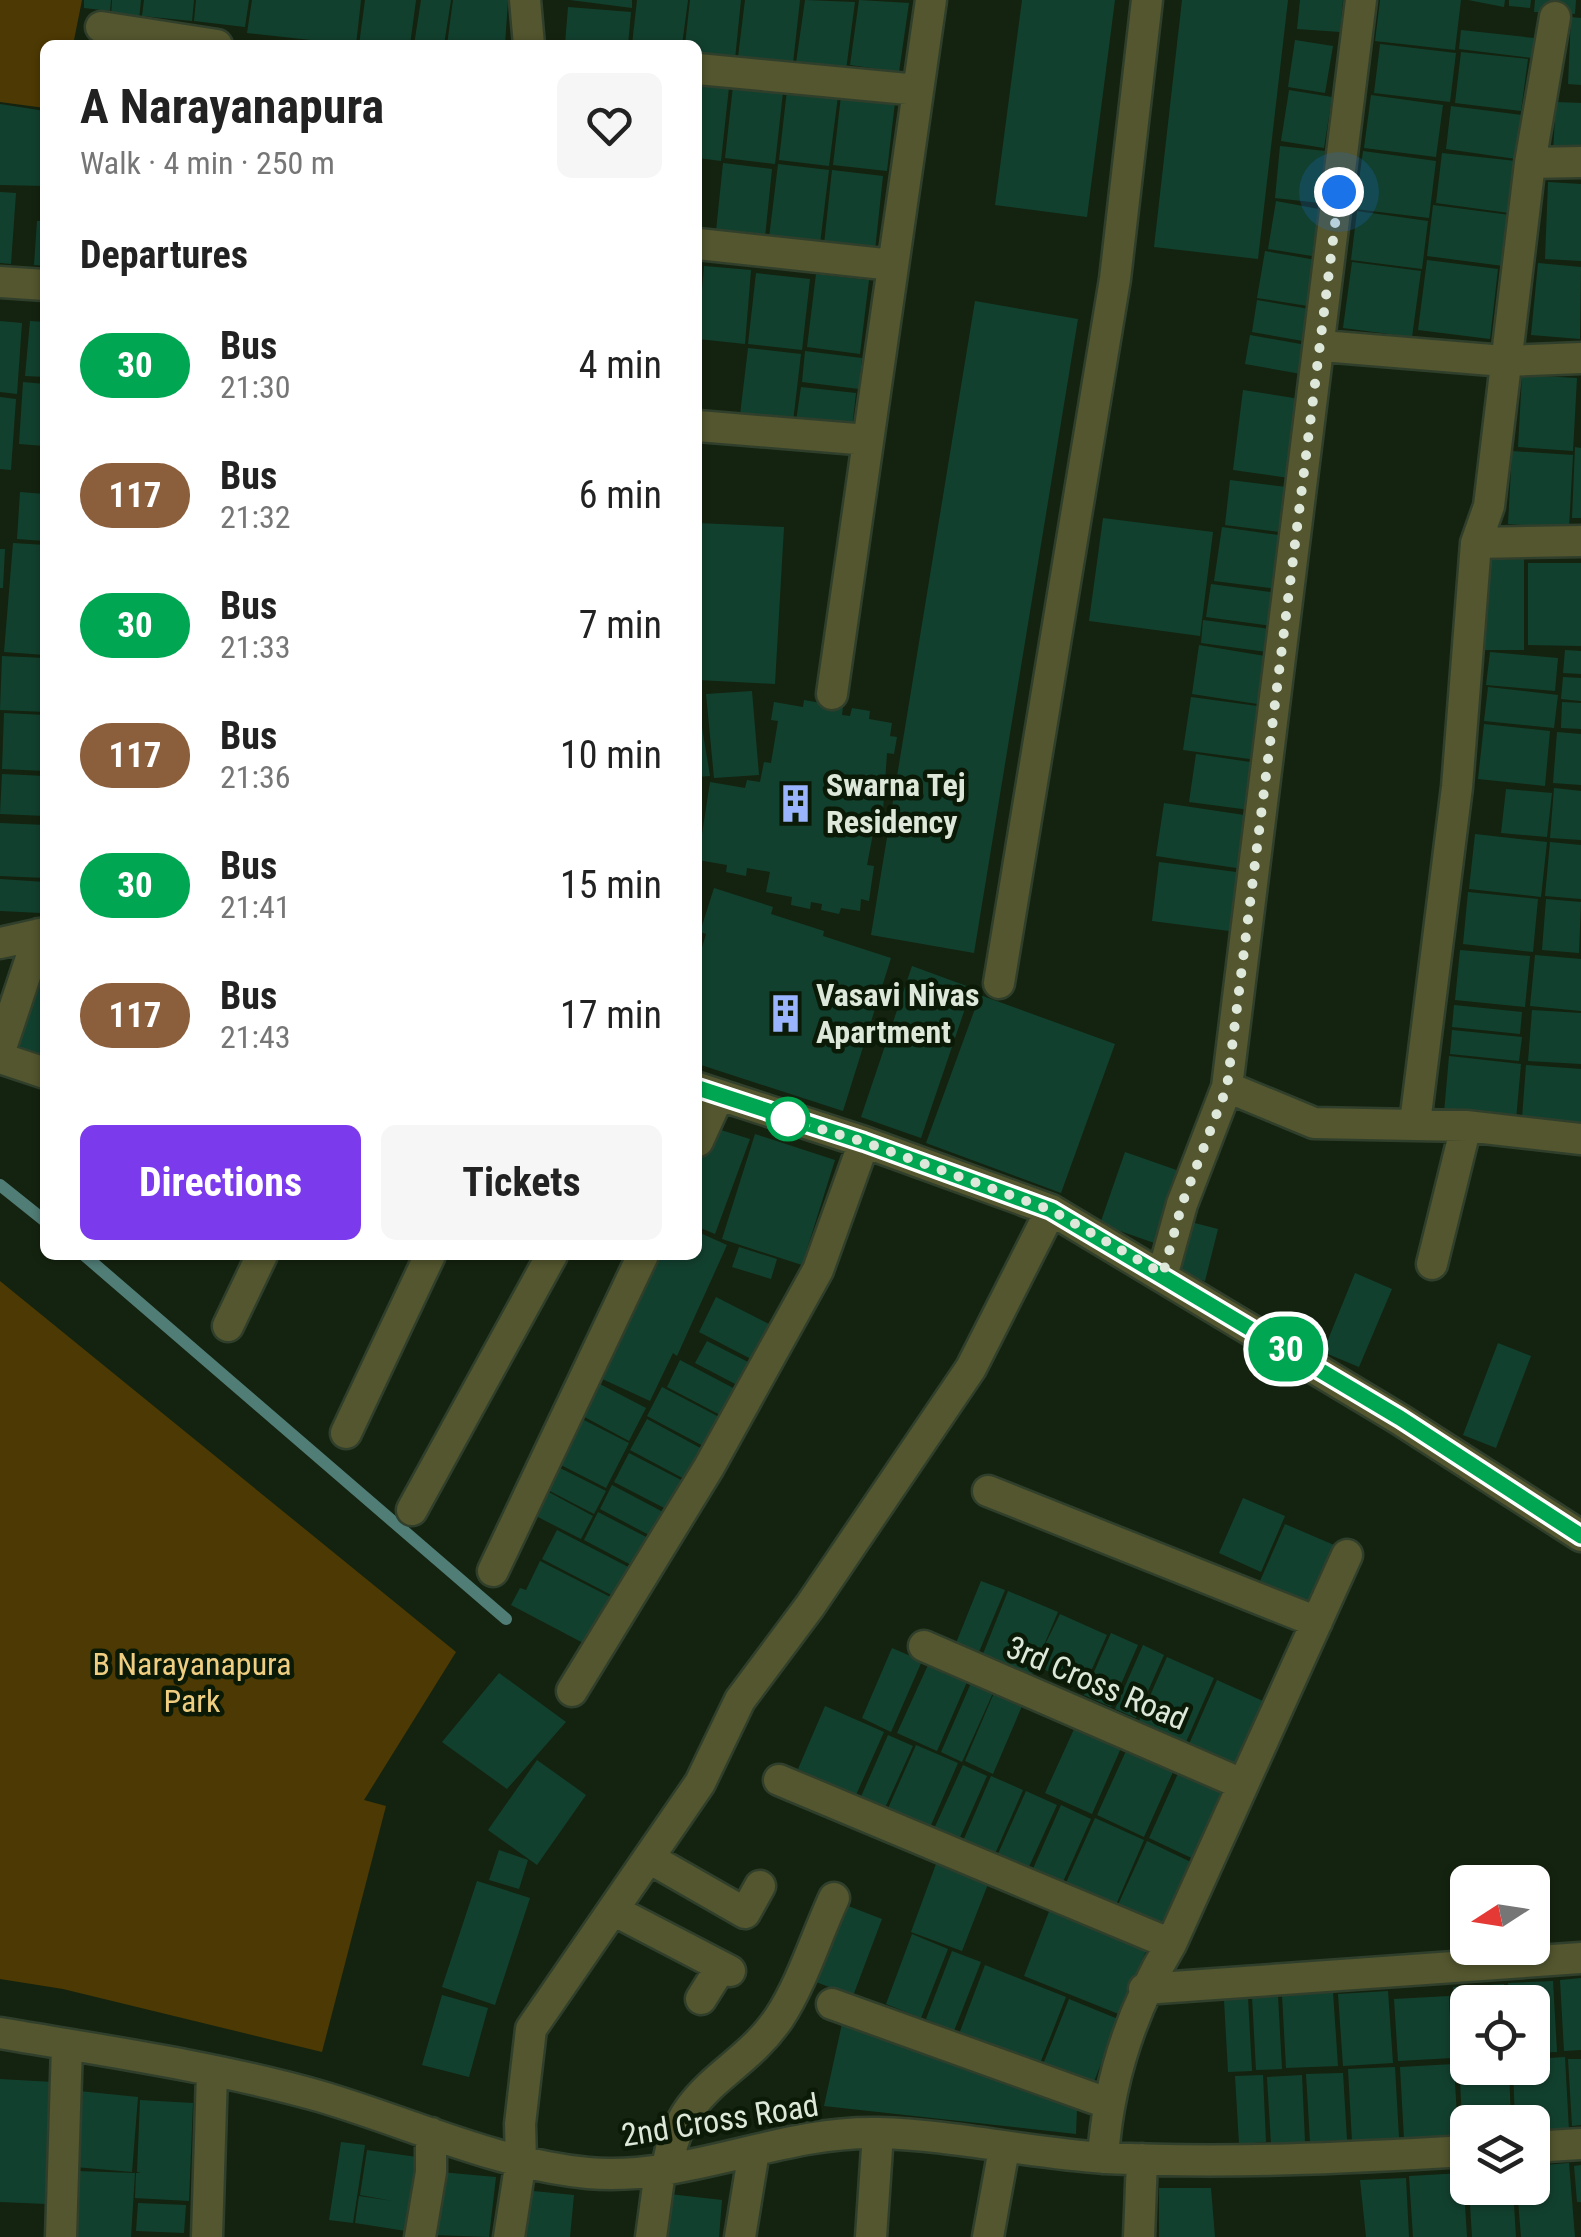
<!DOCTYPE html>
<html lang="en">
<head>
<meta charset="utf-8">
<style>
	body { margin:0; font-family:"Roboto Condensed",sans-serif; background:#f6f6f6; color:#222; height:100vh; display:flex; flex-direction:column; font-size:38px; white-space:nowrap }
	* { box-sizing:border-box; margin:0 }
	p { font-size:32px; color:#767676 }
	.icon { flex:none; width:55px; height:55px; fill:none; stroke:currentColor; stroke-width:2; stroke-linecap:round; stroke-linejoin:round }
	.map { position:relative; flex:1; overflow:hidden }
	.side { position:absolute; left:40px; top:40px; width:662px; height:1220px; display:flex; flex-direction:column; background:#fff; border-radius:15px; box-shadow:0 2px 8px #0004 }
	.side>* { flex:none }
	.badge { padding:0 20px; border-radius:32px; font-size:35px; line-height:65px }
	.needle { width:65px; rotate:258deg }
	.fabs { position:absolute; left:1450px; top:1865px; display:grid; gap:20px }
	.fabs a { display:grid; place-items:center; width:100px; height:100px; border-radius:15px; background:#fff; box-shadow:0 2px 8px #0004; font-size:50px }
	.you { position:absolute; width:50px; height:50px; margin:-25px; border:8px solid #fff; border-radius:50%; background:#1a73e8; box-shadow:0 0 0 15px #1a73e833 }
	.map>.badge { position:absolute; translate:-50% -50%; box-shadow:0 0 0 5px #fff }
	h2 { padding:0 40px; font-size:38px; line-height:90px }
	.round { display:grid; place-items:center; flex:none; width:105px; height:105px; border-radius:15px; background:#f6f6f6 }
	.head { display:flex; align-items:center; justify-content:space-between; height:170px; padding:0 40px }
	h1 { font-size:48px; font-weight:700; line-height:75px }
	.primary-button { display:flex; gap:20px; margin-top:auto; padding:20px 40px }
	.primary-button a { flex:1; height:115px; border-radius:15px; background:#7c3aed; color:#fff; font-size:40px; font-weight:700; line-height:115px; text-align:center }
	.primary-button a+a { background:#f6f6f6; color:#222 }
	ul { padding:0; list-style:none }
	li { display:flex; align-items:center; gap:30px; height:130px; padding:0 40px }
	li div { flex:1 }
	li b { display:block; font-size:38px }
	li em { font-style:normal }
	li .badge { min-width:110px; font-weight:700; text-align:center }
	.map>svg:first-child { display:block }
	.green { fill:#4d3903 }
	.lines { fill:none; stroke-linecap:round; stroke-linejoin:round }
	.stream { stroke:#517d77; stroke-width:12 }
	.building { fill:#12402f }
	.minor-casing { stroke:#303f2b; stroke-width:35 }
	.minor { stroke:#53562e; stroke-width:30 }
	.line-casing { stroke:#fff; stroke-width:22 }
	.line { stroke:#00a651; stroke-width:15 }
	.walk { stroke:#dee8da; stroke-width:10; stroke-dasharray:0 18 }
	.stop-dot { fill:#fff; stroke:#00a651; stroke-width:5 }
	.labels { text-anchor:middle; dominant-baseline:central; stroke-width:9; stroke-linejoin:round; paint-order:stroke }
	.poi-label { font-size:32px; font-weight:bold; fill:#dee8da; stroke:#0b1a06; text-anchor:start }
	.park-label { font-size:32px; fill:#f0ce81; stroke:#0b1a06 }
	.street-label { font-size:32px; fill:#dee8da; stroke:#0b1a06 }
</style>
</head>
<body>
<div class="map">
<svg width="1581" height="2237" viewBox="0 0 1581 2237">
	<rect width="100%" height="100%" fill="#14230f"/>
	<path class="green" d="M0,0h82l-9,45h-28v63l-45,-6z
		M0,1281l456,371 -92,148 22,6 -64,246 -259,-63 -63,-10z"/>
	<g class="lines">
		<path class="stream" d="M0,1185l45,36
			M84,1255l422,364"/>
	</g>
	<path class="building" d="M84,0h27l-1,11 -26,-3z
		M112,0h29l-2,20 -28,-3z
		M144,0h50l-2,21 -50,-5z
		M196,0h53l-4,27 -51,-6z
		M252,0h109l-5,45 -109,-12z
		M365,0h51l-6,45h-51z
		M421,0h30l-7,45h-30z
		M453,0h55l-3,45h-58z
		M570,0h62v8z
		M637,0h51l-6,45h-50z
		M690,0h51l-6,59 -37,-5v-9h-13z
		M745,0h55l-7,63 -55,-6z
		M805,0l50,2 -9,68 -50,-7z
		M859,0l50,3 -10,69 -49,-7z
		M1022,0h93l-28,217 -92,-12z
		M1182,0h106l-30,259 -104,-12z
		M1300,0h43l-3,32 -43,-3z
		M1380,0h81l-6,50 -80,-9z
		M1468,0h37l-1,7z
		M1509,0h22l-1,8 -21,-2z
		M1535,0h41l-1,14 -41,-2z
		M568,7l63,5 -3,33 -63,-1z
		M1571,17l10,1v67l-13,-1z
		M1461,30l73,8 -2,20 -73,-9z
		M1295,40l38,6 -8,47 -37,-6z
		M1380,44l76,9 -6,49 -76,-9z
		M1461,52l67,7 -7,52 -66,-8z
		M698,83l31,4 -8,74 -23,-3z
		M733,86l50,6 -8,72 -50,-6z
		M787,90l51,6 -9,70 -50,-6z
		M1289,90l43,7 -8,51 -43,-7z
		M1371,95l72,10 -7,52 -72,-9z
		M841,96l54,6 -8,69 -54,-6z
		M1556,102l25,1v50l-28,-2z
		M0,104l45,7v75l-45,-1z
		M1451,106l71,9 -6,44 -70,-10z
		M1280,146l45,5 -6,52 -44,-5z
		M1363,151l73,10 -7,57 -74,-9z
		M1442,153l74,8 -7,52 -73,-10z
		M723,163l49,6 -7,68 -49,-6z
		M778,164l51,6 -9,74 -51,-6z
		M832,170l51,6 -8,74 -51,-6z
		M1548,182l33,2v77l-36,-2z
		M0,192l16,1 -5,71 -11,-1z
		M1276,201l43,8 -7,47 -44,-7z
		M1433,205l77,10 -7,51 -76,-10z
		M1357,211l71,10 -6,48 -71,-9z
		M37,221h8v45l-11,-1z
		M1265,251l51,9 -8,46 -51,-8z
		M1427,260l71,9 -8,70 -72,-9z
		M1352,262l69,9 -9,66 -69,-9z
		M1538,263l43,4 -1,72 -49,-4z
		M704,266l47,4 -6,74 -47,-5z
		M756,273l54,6 -8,71 -54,-6z
		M816,274l53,6 -9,74 -53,-7z
		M1257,300l52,9 -6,32 -51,-9z
		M975,301l103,18 -104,634 -103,-18z
		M0,321l22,2 -5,71 -17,-2z
		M30,321l15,1v55l-20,-1z
		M1250,335l56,10 -5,29 -56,-10z
		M748,348l53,6 -8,68 -53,-7z
		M805,351l57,7 -3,31 -57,-7z
		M1522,375l55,3 -4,73 -55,-4z
		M23,382l22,2v62l-26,-2z
		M801,387l55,6 -4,35 -56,-7z
		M1243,390l57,9 -11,79 -56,-8z
		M0,397l16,2 -5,71 -11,-1z
		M1575,447l6,1v70h-9z
		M1512,451l61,4 -4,73 -61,-4z
		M1230,480l56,7 -7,45 -54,-7z
		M20,492l25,2v47l-28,-2z
		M1103,518l110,14 -13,104 -111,-15z
		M698,523l86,4 -9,157 -77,-4z
		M1222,527l63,9 -8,53 -63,-8z
		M13,543l32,2v110l-41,-3z
		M0,549h5l-2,39h-3z
		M1524,559v91h-41v-90z
		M1528,563h53v83l-53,-1z
		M1211,584l66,9 -5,33 -66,-9z
		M1203,620l67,9 -3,23 -66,-9z
		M1199,645l72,12 -7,48 -72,-11z
		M1565,650l16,1v23l-18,-1z
		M1490,652l68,6 -3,33 -69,-6z
		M2,656l43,2v54l-45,-2z
		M1563,677l18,1v23l-20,-2z
		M1488,687l70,8 -4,33 -70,-7z
		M752,691l7,84 -45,3 -8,-84z
		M1191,697l74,10 -8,53 -74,-10z
		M804,700l39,7 -1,8 8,1 2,-8 18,3 -1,8 23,4 -2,13 7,1 -3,17 -7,-1 -5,72 -7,-2 -8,42 7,1 -5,35 -8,-2 -1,12 -19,-3 -2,6 -18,-4 1,-6 -11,-2 -1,7 -19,-4 1,-8 -26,-5 4,-20 -23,-4 -1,8 -20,-4 1,-7 -29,-5 12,-78 35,6 2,-8 13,2 4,-20 7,1 7,-42 -7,-1 3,-18 29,5z
		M1562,702l19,1v26l-20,-1z
		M698,703l12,73 -12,1z
		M4,713l41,2v56l-43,-2z
		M1484,724l66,7 -5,55 -67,-7z
		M1557,732l24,2v51l-28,-2z
		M1196,754l61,9 -7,47 -61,-8z
		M2,774l43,2v40l-45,-2z
		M1554,788l27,3v49l-31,-2z
		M1506,789l46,4 -5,44 -46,-4z
		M1164,803l87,13 -8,53 -87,-13z
		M0,823l45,2v53l-45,-2z
		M1475,834l72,8 -6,55 -72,-8z
		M1550,842l31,3v54l-36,-3z
		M1159,862l85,11 -7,59 -85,-11z
		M0,879l45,3 -4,31 -41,-2z
		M714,888l59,19 -2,7 53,17 -1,5 68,22 -48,153 -145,-47v-103l8,-27 -6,-2z
		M1468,892l70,7 -5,53 -70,-8z
		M1546,899l35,3 -2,51 -37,-3z
		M1460,950l70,6 -5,51 -70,-7z
		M1535,955l46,4v52l-51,-5z
		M912,966l60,22 -51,150 -60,-21z
		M40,972l5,1v90l-28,-8z
		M980,995l135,49 -54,149 -135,-50z
		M1454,1005l68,7 -2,22 -68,-7z
		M1532,1010l49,3v51l-53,-3z
		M1452,1030l70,7 -3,24 -69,-7z
		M1449,1056l72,8 -5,56 -72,-7z
		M1526,1065l55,4v54l-59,-5z
		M708,1126l42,13 -35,95 -17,-7v-76z
		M755,1134l80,26 -33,105 -80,-26z
		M1125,1152l60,21 -25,72 -60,-21z
		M1183,1220l35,9 -13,52 -35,-9z
		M698,1232l29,13 -50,111 -4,-3 -23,48 -52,-24 55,-122h45z
		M739,1247l38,12 -6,20 -39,-12z
		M1355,1273l37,16 -33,78 -36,-15z
		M716,1297l57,29 -18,35 -56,-29z
		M707,1341l45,23 -11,23 -46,-24z
		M1498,1343l33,13 -35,92 -33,-13z
		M680,1360l57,30 -13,27 -57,-30z
		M596,1382l50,26 -17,33 -50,-27z
		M662,1387l59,31 -14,30 -60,-32z
		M580,1418l49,25 -23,45 -49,-25z
		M647,1419l59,32 -16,31 -60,-32z
		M629,1453l56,29 -15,29 -56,-29z
		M556,1466l50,25 -12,23 -50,-26z
		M612,1485l51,27 -12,24 -51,-27z
		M545,1490l48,26 -12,23 -49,-25z
		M1243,1498l42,18 -24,56 -42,-19z
		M598,1512l52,27 -15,28 -51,-27z
		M1285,1524l49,21 -24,57 -50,-21z
		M557,1530l77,40 -15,29 -77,-40z
		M540,1561l78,40 -31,44 -76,-40 9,-17 6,2z
		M981,1581l24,9 -26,62 -23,-9z
		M1008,1591l50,21 -20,47 22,-45 47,21 -23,52 -48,-21 -6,13 -49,-20z
		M1111,1633l27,12 -27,62 -27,-12z
		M1143,1645l21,10 -28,63 -21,-9z
		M892,1648l30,13 -31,71 -29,-14z
		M1167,1657l47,21 -28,64 -47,-21z
		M928,1665l39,17 -30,69 -40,-18z
		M499,1673l67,49 -59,67 -65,-47z
		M1217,1680l46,21 -28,63 -46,-20z
		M971,1683l22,10 -31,69 -21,-10z
		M994,1693l28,13 -29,68 -28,-13z
		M825,1706l59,26 -28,63 -58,-26z
		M1075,1727l46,21 -29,66 -47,-21z
		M888,1735l25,11 -29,64 -24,-11z
		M916,1745l42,18 -30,69 -42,-19z
		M1126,1751l47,21 -29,65 -47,-22z
		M537,1760l49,35 -49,70 -49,-35z
		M963,1765l24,11 -29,66 -25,-11z
		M1180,1769l49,22 -31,70 -49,-23z
		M991,1776l32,14 -29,66 -31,-15z
		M1026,1791l31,14 -29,64 -31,-13z
		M1061,1805l30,14 -29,65 -30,-13z
		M1095,1818l49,22 -29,67 -50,-22z
		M1147,1841l48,23 -31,65 -47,-22z
		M499,1850l29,10 -9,29 -30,-9z
		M936,1864l52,20 -26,67 -51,-19z
		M477,1881l53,17 -35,107 -53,-18z
		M838,1902l44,17 -29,77 -45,-17z
		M1050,1909l97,39 -26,67 -97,-39z
		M912,1934l36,15 -27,69 -35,-14z
		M952,1951l29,11 -27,69 -28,-12z
		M985,1965l81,32 -27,69 -80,-32z
		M1581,1978v72l-17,1 -4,-71z
		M1553,1981l4,71 -25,1v-51h-23l-1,-19z
		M1504,1984l1,18h-37v58l-11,1 -4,-74z
		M1388,1991l5,72 -50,3 -5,-72z
		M1333,1992l5,74 -52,2 -4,-73z
		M442,1995l46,13 -19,69 -47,-12z
		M1278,1996l4,73 -26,1 -4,-73z
		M1449,1996l3,62 -54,3 -4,-62z
		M1248,1998l4,73 -24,1 -4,-72z
		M1069,1999l49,20 -26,68 -50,-20z
		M843,2019l234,89 -1,26 -252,-28z
		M1565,2057l4,74 -37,1v-10h-17l-2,-54h19v-9z
		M1568,2059h13v66l-9,1z
		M1468,2062v6h41l2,54h-43v14h-5l-4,-73z
		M1454,2064l4,72 -54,3 -4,-72z
		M1395,2067l4,71 -47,3 -4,-72z
		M1343,2073l4,67 -37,2 -4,-68z
		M1263,2075l3,67 -27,2 -4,-68z
		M1302,2075l3,67 -34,2 -4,-67z
		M0,2079l53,3 -6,122 -47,-2z
		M79,2091l59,6 -6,75 -57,-5z
		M140,2100l53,3 -4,98 -54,-3 1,-25h5l-4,-1z
		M341,2142l24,3 -12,78 -24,-3z
		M367,2150l50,7 -11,74 -51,-8 4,-27 34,5 -33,-6z
		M1569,2163l6,74h-54l-4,-49h15v-22z
		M1581,2165v37h-4l-3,-36z
		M77,2171l58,2 -4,64h-56z
		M440,2172l56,5 -7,60 -56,-2z
		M1463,2173l4,64h-54l-4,-61z
		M1406,2178l3,59h-43l-6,-57z
		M1159,2188h52l4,49h-56z
		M1469,2188h44l3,49h-44z
		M523,2190l51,5 -4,42h-51z
		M669,2194l53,6 -3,37h-54z
		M138,2203l48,2 -2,28 -48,-2z"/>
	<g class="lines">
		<defs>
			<path id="minor" d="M525,0l4,45
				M101,27l116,18
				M698,69l220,21
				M1530,163l51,-1
				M698,244l195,21
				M0,282l45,3
				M1322,346l182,15 77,-3
				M698,426l170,14
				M1476,543l105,-2
				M832,694l99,-694
				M0,943l45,-10
				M999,983l116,-704 32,-279
				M0,1051l39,-117
				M0,1058l45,15
				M1227,1087l87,36 152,3 115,13
				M698,1088l166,54 187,68 348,209 182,117
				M1415,1123l42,-336 19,-244 13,-37 41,-343 25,-146
				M698,1141l21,-46
				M1432,1264l34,-138
				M1163,1273l19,-69 45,-117 134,-1087
				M228,1326l34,-71
				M346,1433l84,-178
				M988,1491l329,131
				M412,1510l140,-255
				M493,1571l150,-316
				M924,1646l318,138
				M572,1691l137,-224 109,-197 46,-128
				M779,1780l392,164
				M649,1858l96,55 15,-27
				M613,1910l117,61
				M1144,1989l437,-31
				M701,1999l20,-32
				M832,2004l275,99
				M0,2033c106,18 216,34 319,63 89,26 176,68 269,77 98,9 193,-43 291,-40 75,2 150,20 226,25 121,6 242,0 363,-7
				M1532,2147l49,-3
				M1103,2158c5,-77 29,-149 68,-214l176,-389
				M667,2169c12,-85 72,-92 112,-151 23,-35 37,-81 55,-120
				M61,2237l6,-192
				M207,2237l5,-164
				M420,2237l11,-65v-39
				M509,2237l12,-77 -1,-36 11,-95 169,-246 40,-83 70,-94 161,-238 80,-158
				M651,2237l9,-66
				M740,2237l14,-86
				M871,2237l7,-104
				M988,2237l16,-88
				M1139,2237l3,-78"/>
		</defs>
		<use href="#minor" class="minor-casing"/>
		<use href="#minor" class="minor"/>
	</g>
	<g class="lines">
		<defs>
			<path id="line" d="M698,1088l166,54 187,68 349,208 181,118"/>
		</defs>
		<use href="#line" class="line-casing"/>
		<use href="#line" class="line"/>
		<path class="walk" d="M788,1119l76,23 187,68 112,64 19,-70 45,-117 112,-895"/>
	</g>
	<defs>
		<symbol id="building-bare" viewBox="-9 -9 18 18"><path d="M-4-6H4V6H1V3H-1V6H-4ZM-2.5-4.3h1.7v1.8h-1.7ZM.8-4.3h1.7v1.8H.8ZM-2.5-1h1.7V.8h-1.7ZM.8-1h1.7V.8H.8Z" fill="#9ab5fd" stroke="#0b1a06" stroke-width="2.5" paint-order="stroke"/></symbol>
	</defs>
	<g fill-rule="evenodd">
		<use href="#building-bare" x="768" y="776" width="55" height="55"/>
		<use href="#building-bare" x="758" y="986" width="55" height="55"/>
	</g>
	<circle class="stop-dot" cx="788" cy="1119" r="20"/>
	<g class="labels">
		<g class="poi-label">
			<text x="826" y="785">Swarna Tej<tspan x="826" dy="37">Residency</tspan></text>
			<text x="816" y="995">Vasavi Nivas<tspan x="816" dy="37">Apartment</tspan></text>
		</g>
		<g class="park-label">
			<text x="192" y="1664">B Narayanapura<tspan x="192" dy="37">Park</tspan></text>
		</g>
		<g class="street-label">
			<text transform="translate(1097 1683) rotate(23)">3rd Cross Road</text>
			<text transform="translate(720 2120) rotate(-9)">2nd Cross Road</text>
		</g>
	</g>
</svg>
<div class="fabs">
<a><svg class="needle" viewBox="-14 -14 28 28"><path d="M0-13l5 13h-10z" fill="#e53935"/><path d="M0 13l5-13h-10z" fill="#767676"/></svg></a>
<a><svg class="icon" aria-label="locate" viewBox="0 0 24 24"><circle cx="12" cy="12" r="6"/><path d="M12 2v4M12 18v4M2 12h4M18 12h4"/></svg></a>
<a><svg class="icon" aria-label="layers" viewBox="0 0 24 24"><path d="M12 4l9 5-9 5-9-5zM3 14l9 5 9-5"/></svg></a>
</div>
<div class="you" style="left:1339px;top:192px"></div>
<b class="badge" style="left:1286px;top:1349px;background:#00a651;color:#fff">30</b>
<section class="side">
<div class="head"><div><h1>A Narayanapura</h1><p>Walk · 4 min · 250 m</p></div><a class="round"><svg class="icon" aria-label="heart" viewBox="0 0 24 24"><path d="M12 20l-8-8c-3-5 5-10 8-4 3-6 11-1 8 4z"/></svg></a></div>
<h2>Departures</h2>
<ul>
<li><span class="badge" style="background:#00a651;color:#fff">30</span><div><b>Bus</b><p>21:30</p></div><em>4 min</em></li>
<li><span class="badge" style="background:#8b5e3c;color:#fff">117</span><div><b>Bus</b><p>21:32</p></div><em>6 min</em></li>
<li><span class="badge" style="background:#00a651;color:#fff">30</span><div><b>Bus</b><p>21:33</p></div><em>7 min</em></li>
<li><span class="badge" style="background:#8b5e3c;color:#fff">117</span><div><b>Bus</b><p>21:36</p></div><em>10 min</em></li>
<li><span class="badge" style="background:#00a651;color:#fff">30</span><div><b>Bus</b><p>21:41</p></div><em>15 min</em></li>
<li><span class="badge" style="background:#8b5e3c;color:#fff">117</span><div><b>Bus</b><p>21:43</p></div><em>17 min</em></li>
</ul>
<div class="primary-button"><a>Directions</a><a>Tickets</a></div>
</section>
</div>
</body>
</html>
